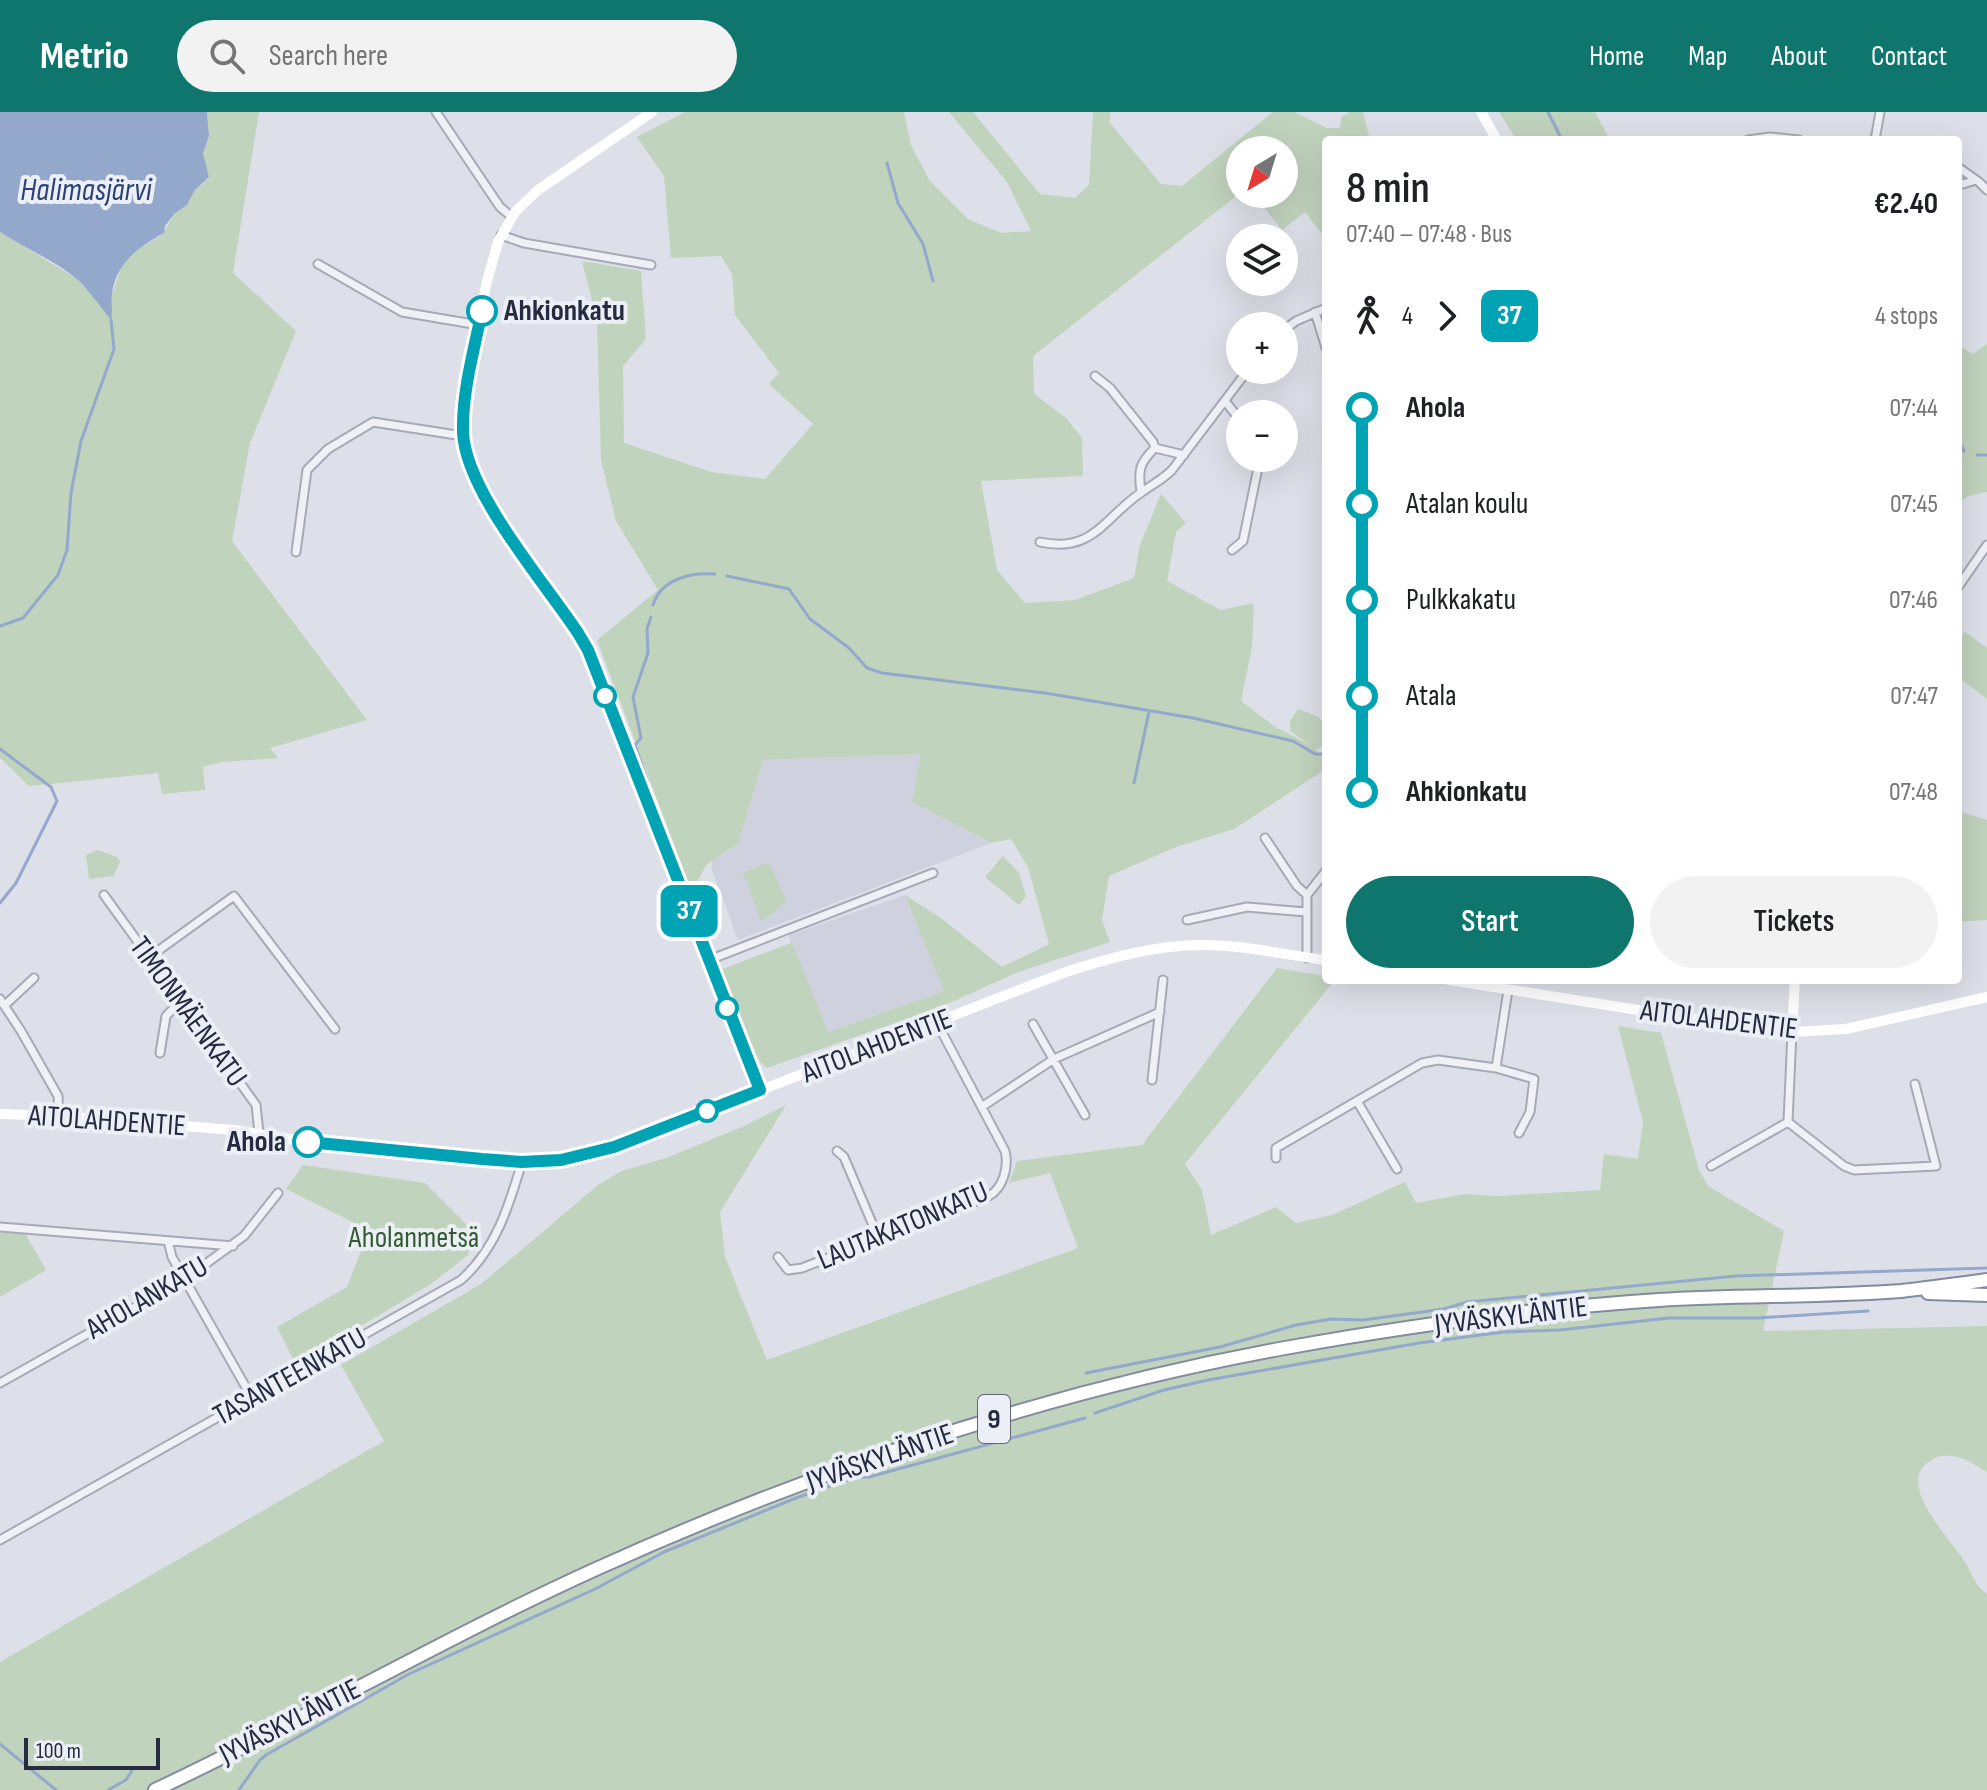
<!DOCTYPE html>
<html lang="en">
<head>
<meta charset="utf-8">
<style>
	body { margin:0; font-family:"Sofia Sans Condensed",sans-serif; background:#f2f2f2; color:#202124; height:100vh; display:flex; flex-direction:column; font-size:30px; white-space:nowrap }
	* { box-sizing:border-box; margin:0 }
	p { font-size:26px; color:#757577 }
	.icon { flex:none; width:44px; height:44px; fill:none; stroke:currentColor; stroke-width:2; stroke-linecap:round; stroke-linejoin:round }
	.map { position:relative; flex:1; overflow:hidden }
	.details { position:absolute; left:1322px; top:24px; width:640px; height:848px; display:flex; flex-direction:column; background:#fff; border-radius:8px; box-shadow:0 8px 32px #0002 }
	.details>* { flex:none }
	.badge { padding:0 16px; border-radius:12px; font-size:28px; line-height:52px }
	.needle { width:52px; rotate:218deg }
	.buttons { position:absolute; left:1226px; top:24px; display:grid; gap:16px }
	.buttons a { display:grid; place-items:center; width:72px; height:72px; border-radius:50%; background:#fff; box-shadow:0 8px 32px #0002; font-size:40px }
	.scale { position:absolute; left:24px; bottom:20px; width:136px; box-sizing:border-box; padding-left:8px; border:4px solid #252b40; border-top:0; font-size:22px; line-height:28px; white-space:nowrap; color:#252b40; -webkit-text-stroke:6px #eceff6; paint-order:stroke }
	.map>.badge { position:absolute; translate:-50% -50%; box-shadow:0 0 0 4px #fff }
	.legs { display:flex; align-items:center; gap:12px; height:88px; padding:0 24px; font-size:26px }
	.legs p { margin-inline-start:auto }
	.head { display:flex; align-items:center; justify-content:space-between; height:136px; padding:0 24px }
	h1 { font-size:44px; font-weight:600; line-height:60px }
	.button { display:flex; gap:16px; margin-top:auto; padding:16px 24px }
	.button a { flex:1; height:92px; border-radius:48px; background:#0f766e; color:#fff; font-size:32px; font-weight:600; line-height:92px; text-align:center }
	.button a+a { background:#f2f2f2; color:#202124 }
	ul { padding:0 24px; list-style:none }
	li { display:flex; align-items:center; gap:28px; height:96px; font-size:30px }
	li i { display:grid; place-items:center; width:12px; height:100%; margin:0 10px; background:currentColor }
	li i::after { content:''; width:20px; height:20px; margin:-10px; border:6px solid; border-radius:50%; background:#fff }
	li p { margin-inline-start:auto }
	li:first-child i { background:linear-gradient(#0000 50%,currentColor 0) }
	li:last-child i { background:linear-gradient(currentColor 50%,#0000 0) }
	header { display:flex; align-items:center; gap:48px; box-sizing:border-box; height:112px; padding:0 40px; background:#0f766e; color:#fff }
	header strong { font-size:38px }
	nav { display:flex; gap:44px; margin-inline-start:auto; font-size:28px }
	.search { width:560px; height:72px; background:#f2f2f2; display:flex; align-items:center; gap:20px; box-sizing:border-box; padding:0 28px; border-radius:44px; color:#757577; font-size:30px }
	.map>svg:first-child { display:block }
	.built { fill:#cfd2de }
	.green { fill:#c0d3bd }
	.water { fill:#94a8cc }
	.lines { fill:none; stroke-linecap:round; stroke-linejoin:round }
	.stream { stroke:#94a8cc; stroke-width:3 }
	.street-casing { stroke:#a6aab6; stroke-width:11 }
	.highway-casing { stroke:#838ba0; stroke-width:16 }
	.street { stroke:#f0f1f6; stroke-width:7 }
	.secondary { stroke:#fff; stroke-width:10 }
	.highway { stroke:#fff; stroke-width:12 }
	.line-1-casing { stroke:#fff; stroke-width:18 }
	.line-1 { stroke:#00a3b4; stroke-width:12 }
	.stop-1-dot { fill:#fff; stroke:#00a3b4; stroke-width:4 }
	.labels { text-anchor:middle; dominant-baseline:central; stroke-width:8; stroke-linejoin:round; paint-order:stroke }
	.shield { fill:#eceff6; stroke:#616677; stroke-width:2 }
	.shield-label { font-size:28px; font-weight:bold; fill:#252b40 }
	.stop-label { font-size:30px; font-weight:bold; fill:#252b40; stroke:#eceff6; text-anchor:start }
	.street-label { font-size:30px; fill:#252b40; stroke:#eceff6 }
	.park-label { font-size:30px; fill:#335d31; stroke:#eceff6 }
	.water-label { font-size:32px; font-style:italic; fill:#2b4378; stroke:#eceff6 }
</style>
</head>
<body>
<header>
<strong>Metrio</strong>
<div class="search"><svg class="icon" aria-label="search" viewBox="0 0 24 24"><circle cx="10" cy="10" r="6"/><path d="M15 15l6 6"/></svg>Search here</div>
<nav><a>Home</a><a>Map</a><a>About</a><a>Contact</a></nav>
</header>
<div class="map">
<svg width="1987" height="1678" viewBox="0 0 1987 1678">
	<rect width="100%" height="100%" fill="#dde0e8"/>
	<path class="built" d="M922,642l-10,48 79,41 -253,97 -26,-70v-9l26,-17 25,-84z
		M905,783l39,96 -117,41 -38,-97z"/>
	<path class="green" d="M207,0h52l-26,161 63,58 -46,112 -18,98 135,179 -97,28 8,10 -56,4 -19,5 2,23 -43,4 -4,-21 -129,13 -29,-28v-526l76,46 36,38v-22l10,-29 21,-19 19,-11 13,-22 14,-11 6,-12 14,-12 -6,-25 6,-17z
		M685,0h219l7,33 18,35 39,39 33,14 30,-2 -24,-49 -58,-70h24l67,82 35,4 14,-13 4,-73h17v11l51,61 21,2 91,-74h21l33,16h13l1,-11 9,-5h13l7,28h-38l-2,-5v5h-4v99l-21,-27 -23,18 -29,-36h31v-44h-44v43l-207,163 1,38 32,24 16,20 1,38 -102,5 16,89 28,33 50,-3 59,-22 6,-33 21,-51 25,29 -10,9 -9,49 54,29 33,-7 -2,44 -11,54 33,25 36,19 -20,-14v-10l8,-12 19,7 9,9v19l-8,5 -3,-1 11,13v8l-92,60 -58,18 -67,29 -7,44 8,22 -92,30 -75,34 -176,62 -7,-6 -5,-10 -35,-82 71,-27 -2,-8 39,97 116,-41 -39,-96 36,23 61,49 47,-23 -21,-77 -17,-28 -20,4 -79,-41 9,-48 -158,6 -25,84 -32,21 -14,27 -95,-252 61,-50 -42,-69 -15,-61 -4,-140 -15,-59 59,10 5,68 -23,27 1,77 87,29 54,7 48,-55 -44,-40 10,-11 -44,-58 -3,-41 -11,-18 -50,2 -7,-82 -27,-39z
		M1499,0h96l15,28h-93z
		M1987,232v148l-18,4 -11,7v-158l15,9z
		M1965,520l22,16v51l-29,-22v-37z
		M1958,699l29,9v100l-29,2z
		M98,738l19,7 3,5 -7,14 -24,3 -3,-24z
		M1003,744l16,17 7,23 -7,9 -34,-28z
		M769,750l18,40c-11,5 -15,14 -26,19l-18,-48z
		M1277,856l49,8v4h9l-150,184 17,26 9,45 65,-28 20,16 36,-8 73,-33 11,21 49,-9 31,2 104,-6 4,-36 34,5 5,-37 -25,-96 43,7 38,137 9,16 76,45 -21,100 224,-5v146c-14,-9 -35,-22 -52,-14 -47,22 18,82 31,106 7,11 9,22 21,30v196h-1987v-128l384,-221 -43,-76 140,-81 117,-99 24,-14 44,-13 76,-31 44,-22 -66,107 5,45 42,103 311,-112 -28,-75 -41,10 8,-22 125,-16z
		M303,1053l122,18 48,48 -5,24 -37,29 -135,81 -19,-38 70,-40 22,-57 -83,-41z
		M0,1121h25l21,37 -46,27z"/>
	<path class="water" d="M0,0h207l2,24 -6,17 6,24 -14,13 -8,15 -12,8 -10,13 -1,7c-24,13 -49,31 -52,61 -1,9 1,17 -1,26 -11,-14 -20,-27 -32,-39 -19,-18 -55,-33 -79,-49z"/>
	<g class="lines">
		<path class="stream" d="M1548,0l14,28
			M887,51l11,40 25,41 10,37
			M1958,328l6,11
			M1977,343h10
			M727,464l62,13 21,30 39,29 18,20 15,5 163,20 148,25 100,23 22,13h9
			M653,493c8,-26 38,-33 62,-31
			M0,514l23,-8 35,-43 9,-25 4,-57 10,-52 33,-92 -3,-29
			M0,637l51,38 6,14 -41,82 -16,20
			M648,670l-13,-37 6,-7 -8,-41 15,-44 -1,-24 4,-12
			M1134,671l15,-71
			M1086,1261l134,-26 76,-22 35,-6 32,1 81,-11 23,-7 269,-26 251,-8
			M1095,1301l69,-23 44,-10 211,-37 85,-11 56,-2 109,-12h89l110,-7
			M0,1632l56,46
			M108,1678l18,-10 7,-11
			M239,1678l21,-30 6,-5 143,-81 186,-85 69,-37 132,-54 60,-21h13l216,-59"/>
		<defs>
			<path id="street" d="M436,0l64,95 12,10
				M1748,28l22,-3 29,3
				M1875,28l5,-28
				M1958,55l21,15 8,8
				M1958,70l5,2 13,-4
				M501,123l23,8 127,22
				M318,152l84,48 77,13
				M1315,200l11,36
				M1284,218l12,-9 30,-13
				M1095,264l15,12 43,54 2,6c-16,15 -17,23 -14,44
				M1225,289l15,19
				M1155,336l29,7
				M1040,430c54,12 65,-26 102,-50 11,-8 20,-12 30,-22l76,-100
				M1232,438l11,-9 17,-83
				M296,440l11,-82 21,-21 45,-27 90,14
				M1958,475l29,-42
				M1265,726l32,48 10,9
				M104,783l152,210 3,28
				M1187,808l60,-13 59,5
				M148,846l86,-62 101,133
				M1307,846v-63l19,-24
				M709,848l224,-87
				M0,887l21,32 37,65 1,20
				M5,893l29,-27
				M1033,912l52,91
				M1792,920l-4,90 56,44 10,4 82,-4 -21,-82
				M160,941l6,-37 14,-14
				M1496,956l38,11 -4,33 -11,21
				M1152,968l11,-100
				M1357,989l40,68
				M983,994l71,-47 106,-47
				M837,1039l7,6 34,80
				M1276,1046v-10l146,-85 16,-3 58,8 12,-78
				M1711,1054l77,-44
				M0,1115l233,19
				M168,1129l4,16 80,141
				M778,1145l10,13 14,-2 187,-72c14,-8 20,-29 16,-45l-68,-128
				M0,1271l185,-104 59,-43 34,-43
				M0,1428l461,-260c35,-31 48,-74 61,-118"/>
			<path id="highway" d="M1928,1181l59,2
				M155,1678c149,-70 291,-153 441,-221 219,-99 452,-178 689,-221 123,-22 249,-40 374,-48 80,-5 161,-3 242,-9 28,-3 57,-7 86,-11"/>
		</defs>
		<use href="#street" class="street-casing"/>
		<use href="#highway" class="highway-casing"/>
		<use href="#street" class="street"/>
		<path class="secondary" d="M652,0l-114,78 -23,22 -17,30 -12,43 -22,125 -1,26 5,22 14,34 106,158 172,440
			M1481,0l16,28
			M1449,868l277,44 66,8 54,-3 141,-32
			M1792,920l3,-52
			M0,1002l59,2 175,14 74,12 214,20 39,-2 53,-13 449,-174c46,-15 92,-28 140,-28 41,0 82,10 123,15"/>
		<use href="#highway" class="highway"/>
	</g>
	<g class="lines">
		<defs>
			<path id="line-1" d="M308,1030l174,17 40,3 39,-2 53,-13 146,-57 -172,-440 -10,-17c-33,-50 -113,-142 -115,-201 -1,-40 11,-82 19,-121"/>
		</defs>
		<use href="#line-1" class="line-1-casing"/>
		<use href="#line-1" class="line-1"/>
	</g>
	<g class="stop-1-dot">
		<circle cx="482" cy="199" r="14"/>
		<circle cx="605" cy="584" r="10"/>
		<circle cx="727" cy="896" r="10"/>
		<circle cx="707" cy="999" r="10"/>
		<circle cx="308" cy="1030" r="14"/>
	</g>
	<g class="labels">
		<rect class="shield" x="978" y="1283" width="32" height="48" rx="6"/>
		<g class="shield-label">
			<text x="994" y="1307">9</text>
		</g>
		<g class="stop-label">
			<text x="504" y="199">Ahkionkatu</text>
			<text x="286" y="1030" text-anchor="end">Ahola</text>
		</g>
		<g class="street-label">
			<text transform="translate(188 900) rotate(54)">TIMONMÄENKATU</text>
			<text transform="translate(1719 908) rotate(7)">AITOLAHDENTIE</text>
			<text transform="translate(877 934) rotate(-21)">AITOLAHDENTIE</text>
			<text transform="translate(107 1009) rotate(4)">AITOLAHDENTIE</text>
			<text transform="translate(903 1114) rotate(-23)">LAUTAKATONKATU</text>
			<text transform="translate(147 1186) rotate(-30)">AHOLANKATU</text>
			<text transform="translate(1511 1204) rotate(-7)">JYVÄSKYLÄNTIE</text>
			<text transform="translate(290 1265) rotate(-29)">TASANTEENKATU</text>
			<text transform="translate(880 1346) rotate(-19)">JYVÄSKYLÄNTIE</text>
			<text transform="translate(290 1610) rotate(-27)">JYVÄSKYLÄNTIE</text>
		</g>
		<g class="park-label">
			<text x="414" y="1126">Aholanmetsä</text>
		</g>
		<g class="water-label">
			<text x="86" y="78">Halimasjärvi</text>
		</g>
	</g>
</svg>
<div class="buttons">
<a><svg class="needle" viewBox="-14 -14 28 28"><path d="M0-13l5 13h-10z" fill="#e53935"/><path d="M0 13l5-13h-10z" fill="#757577"/></svg></a>
<a><svg class="icon" aria-label="layers" viewBox="0 0 24 24"><path d="M12 4l9 5-9 5-9-5zM3 14l9 5 9-5"/></svg></a>
<a>+</a>
<a>−</a>
</div>
<div class="scale">100 m</div>
<b class="badge" style="left:689px;top:799px;background:#00a3b4;color:#fff">37</b>
<section class="details">
<div class="head"><div><h1>8 min</h1><p>07:40 – 07:48 · Bus</p></div><b>€2.40</b></div>
<div class="legs"><svg class="icon" aria-label="walk" viewBox="0 0 24 24"><circle cx="13" cy="4" r="2"/><path d="M13 8l-2 6 4 7M11 14l-3 7M7 12l3-4h3l4 4"/></svg>4<svg class="icon" aria-label="forward" viewBox="0 0 24 24"><path d="M9 5l7 7-7 7"/></svg><b class="badge" style="background:#00a3b4;color:#fff">37</b><p>4 stops</p></div>
<ul>
<li><i style="color:#00a3b4"></i><b>Ahola</b><p>07:44</p></li>
<li><i style="color:#00a3b4"></i><span>Atalan koulu</span><p>07:45</p></li>
<li><i style="color:#00a3b4"></i><span>Pulkkakatu</span><p>07:46</p></li>
<li><i style="color:#00a3b4"></i><span>Atala</span><p>07:47</p></li>
<li><i style="color:#00a3b4"></i><b>Ahkionkatu</b><p>07:48</p></li>
</ul>
<div class="button"><a>Start</a><a>Tickets</a></div>
</section>
</div>
</body>
</html>
